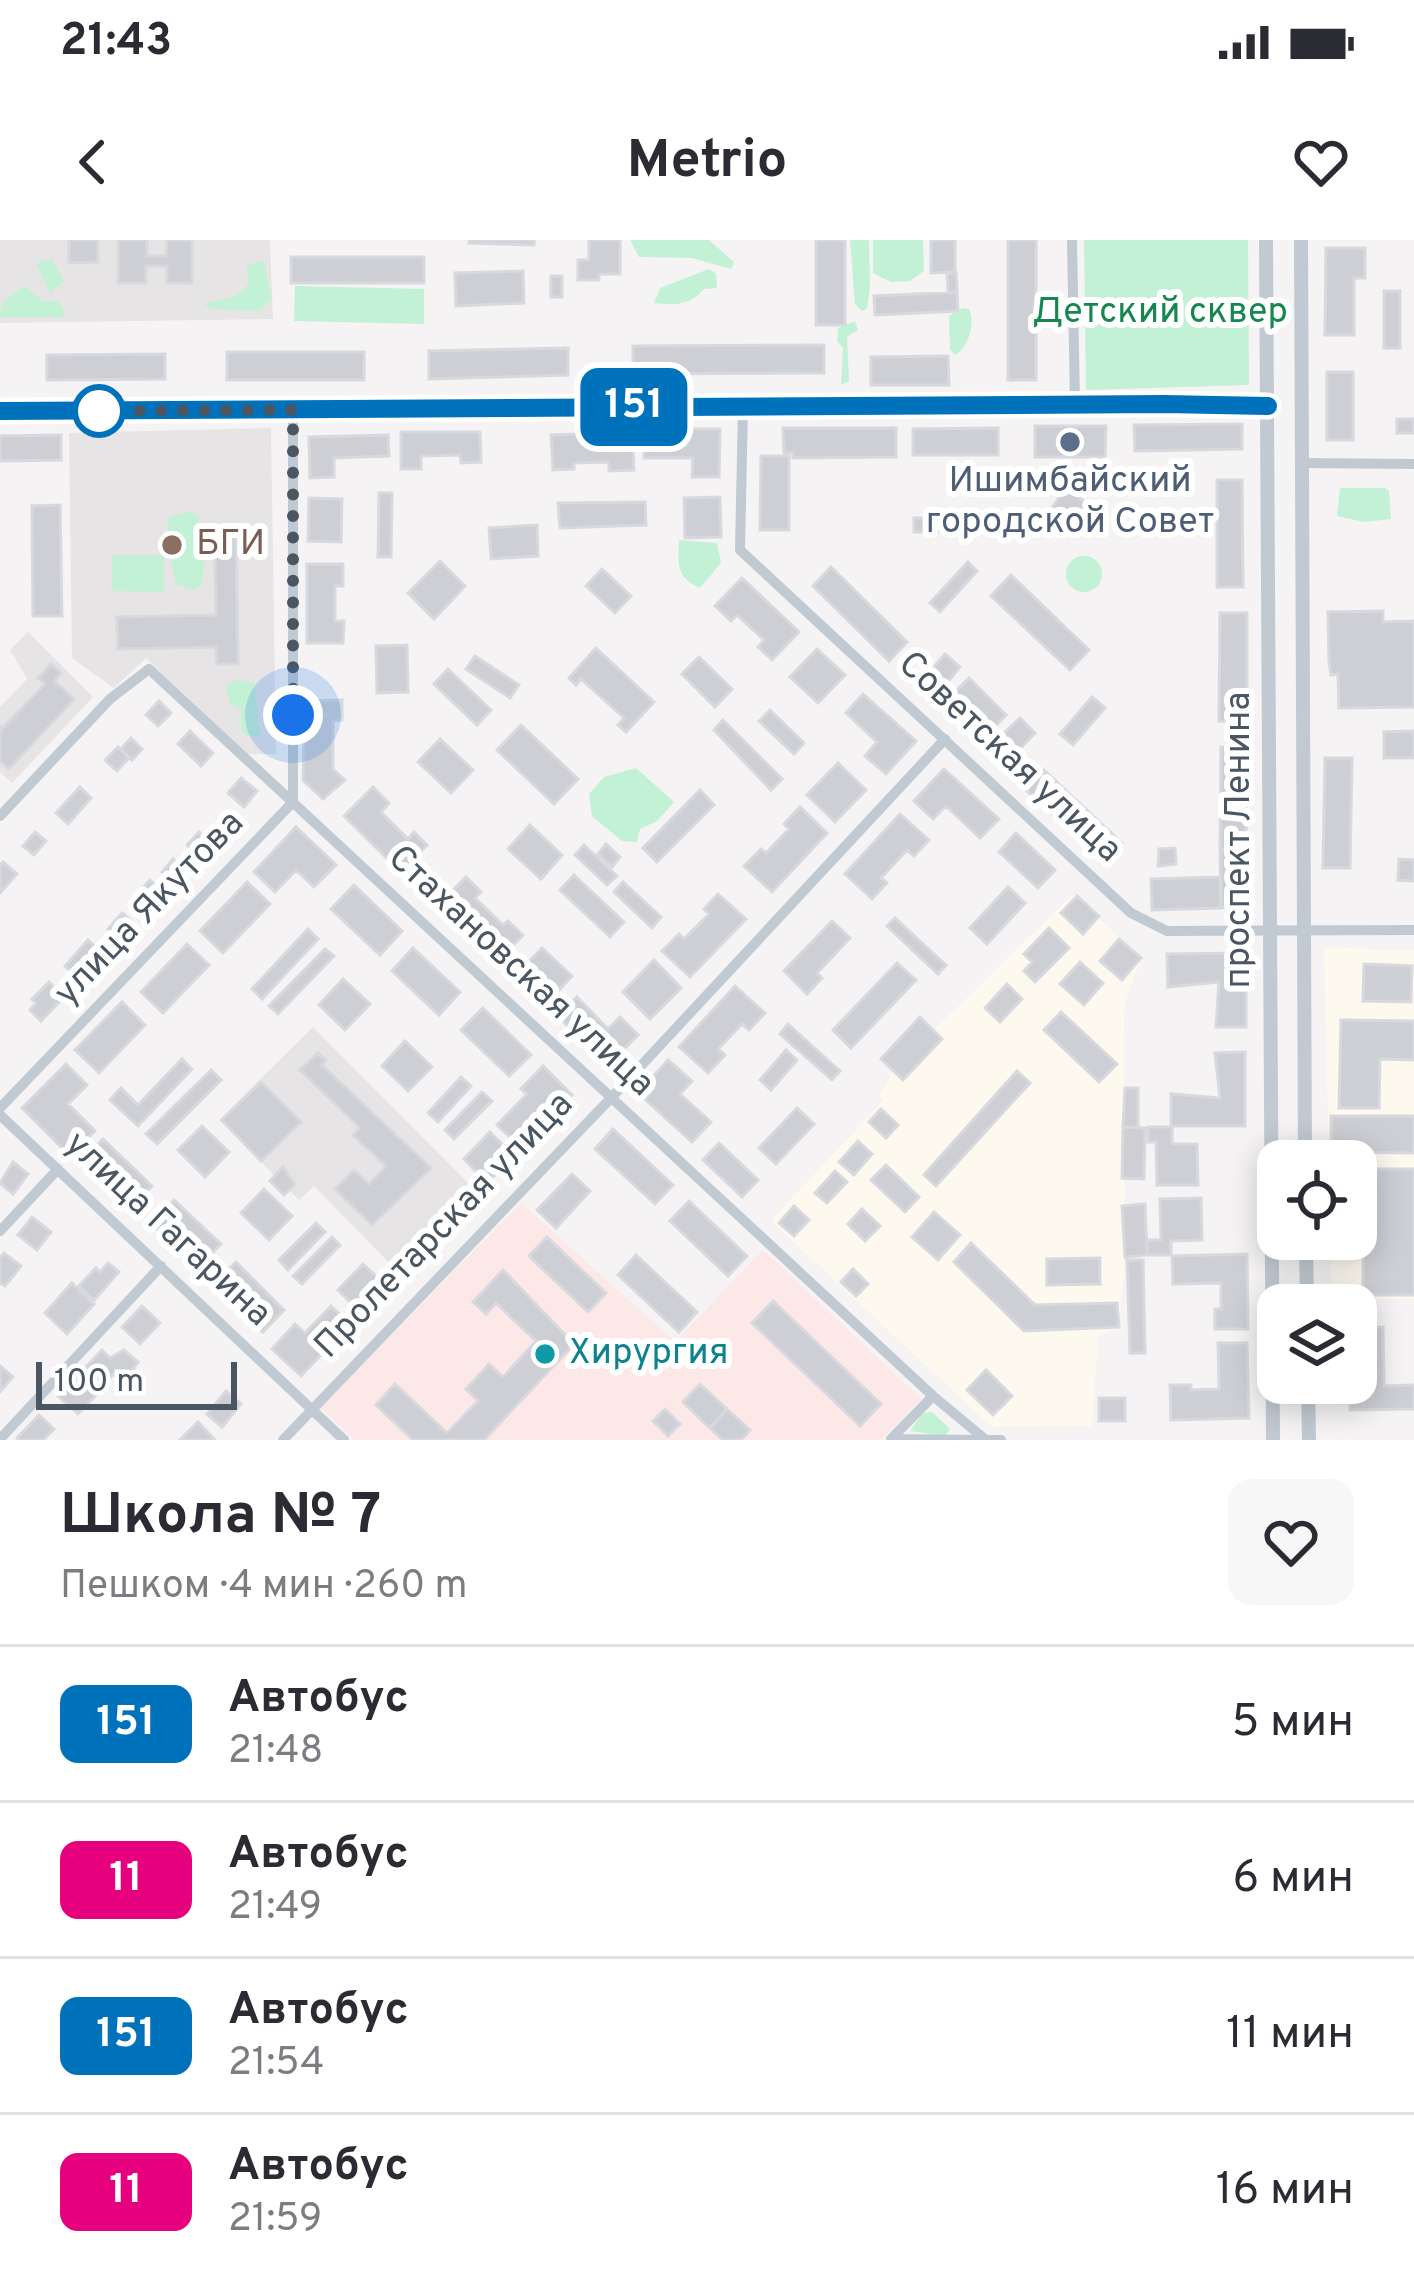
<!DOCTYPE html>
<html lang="ru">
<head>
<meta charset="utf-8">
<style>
	body { margin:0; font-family:Overpass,sans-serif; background:#f7f7f7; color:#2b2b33; height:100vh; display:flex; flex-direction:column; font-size:45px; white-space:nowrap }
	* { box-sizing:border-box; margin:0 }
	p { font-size:39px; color:#7c7c81 }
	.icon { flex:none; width:66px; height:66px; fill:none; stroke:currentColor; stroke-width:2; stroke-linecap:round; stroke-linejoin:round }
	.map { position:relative; height:1200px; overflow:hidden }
	.details { display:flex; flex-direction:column; background:#fff; flex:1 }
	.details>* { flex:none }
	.badge { padding:0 24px; border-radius:18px; font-size:42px; line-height:78px }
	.fabs { position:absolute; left:1257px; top:900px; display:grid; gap:24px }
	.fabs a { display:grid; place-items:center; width:120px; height:120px; border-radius:24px; background:#fff; box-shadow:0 6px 30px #0003; font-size:60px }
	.scale { position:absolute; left:36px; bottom:30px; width:201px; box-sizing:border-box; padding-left:12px; border:6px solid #4a5661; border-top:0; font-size:33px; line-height:42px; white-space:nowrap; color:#4a5661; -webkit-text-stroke:9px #fff; paint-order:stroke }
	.you { position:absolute; width:60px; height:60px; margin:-30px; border:9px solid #fff; border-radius:50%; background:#1a73e8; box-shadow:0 0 0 18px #1a73e833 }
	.map>.badge { position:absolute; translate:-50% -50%; box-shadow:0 0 0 6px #fff }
	.round { display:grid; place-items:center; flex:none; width:126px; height:126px; border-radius:24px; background:#f7f7f7 }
	.overview { display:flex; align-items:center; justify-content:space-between; height:204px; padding:0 60px }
	h1 { font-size:57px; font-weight:700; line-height:90px }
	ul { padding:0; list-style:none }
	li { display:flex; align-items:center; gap:36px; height:156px; padding:0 60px; border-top:3px solid #e1e1e2 }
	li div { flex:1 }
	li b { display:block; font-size:45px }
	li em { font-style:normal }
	li .badge { min-width:132px; font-weight:700; text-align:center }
	.status { display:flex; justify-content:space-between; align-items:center; height:84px; padding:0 60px; background:#fff; direction:ltr }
	.status svg { height:33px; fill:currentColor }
	header { display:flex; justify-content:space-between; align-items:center; height:156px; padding:0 60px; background:#fff; font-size:54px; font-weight:700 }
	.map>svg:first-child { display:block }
	.commercial { fill:#fdf9ef }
	.education { fill:#e6e4e5 }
	.medical { fill:#fce8e6 }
	.green { fill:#c3f1d5 }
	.building { fill:#cdcfd5; stroke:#d7d9de; stroke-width:3 }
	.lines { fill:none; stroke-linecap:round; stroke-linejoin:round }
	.minor { stroke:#c1cad2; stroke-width:10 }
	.tertiary { stroke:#c1cad2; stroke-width:14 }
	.line-casing { stroke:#fff; stroke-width:27 }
	.line { stroke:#0072bc; stroke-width:18 }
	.walk { stroke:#4a5661; stroke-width:12; stroke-dasharray:0 21.6 }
	.stop-dot { fill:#fff; stroke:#0072bc; stroke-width:6 }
	.service-dot { fill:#5c6f8a; stroke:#fff; stroke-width:4.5 }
	.education-dot { fill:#8d6e63; stroke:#fff; stroke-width:4.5 }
	.culture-dot { fill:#0f9aa8; stroke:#fff; stroke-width:4.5 }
	.labels { text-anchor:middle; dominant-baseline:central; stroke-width:12; stroke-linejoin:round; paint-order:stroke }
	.park-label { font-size:36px; fill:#17864f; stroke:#fff }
	.service-label { font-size:36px; fill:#4e5e75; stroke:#fff }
	.education-label { font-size:36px; fill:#785e54; stroke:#fff; text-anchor:start }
	.street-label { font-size:36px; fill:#4a5661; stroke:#fff }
	.culture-label { font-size:36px; fill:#0d838f; stroke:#fff; text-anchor:start }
</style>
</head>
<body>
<div class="status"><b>21:43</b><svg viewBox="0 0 49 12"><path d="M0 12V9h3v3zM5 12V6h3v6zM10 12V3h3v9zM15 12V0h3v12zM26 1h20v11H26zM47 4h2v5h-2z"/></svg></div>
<header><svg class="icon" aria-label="back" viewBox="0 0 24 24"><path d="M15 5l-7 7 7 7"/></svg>Metrio<svg class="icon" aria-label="heart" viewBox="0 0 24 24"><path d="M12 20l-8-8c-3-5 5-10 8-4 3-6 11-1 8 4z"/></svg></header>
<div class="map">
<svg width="1414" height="1200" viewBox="0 0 1414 1200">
	<rect width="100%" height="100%" fill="#f5f3f3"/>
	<path class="commercial" d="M1073,654l68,64 -17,48 1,251 -6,70 -21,10 -6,89 -100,1 -221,-206 112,-121 -4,-4 14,-25 -12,-12 39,-42 14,13z
		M1324,707l90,4v348l-82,-1 -2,-59h26v-78h-27z"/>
	<path class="education" d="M0,0h270l3,79 -273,4z
		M271,188l5,326h-29l-101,-96 -32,30 -42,-30 -3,-225z
		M28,392l65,65 -81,86 -12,-11v-65l27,-28 -17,-29z
		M313,787l168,169 -80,79 -87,-89 -15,14 -80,-80z"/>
	<path class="medical" d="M521,963l154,139 88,-92 158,149 -40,41h-526l-35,-33z"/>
	<path class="green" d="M630,0h79l25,22 -3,7 -39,-11 -53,-1z
		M850,0h19l1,47 -3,21 -5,3 -7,-7z
		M873,0h50l1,31 -14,10 -19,1 -18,-9z
		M1084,0h164l1,145 -163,5z
		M52,19l12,22 -14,12 -14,-30z
		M264,22l8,38 -14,11 -46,-2 -9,-5c18,-4 33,-4 46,-21l-3,-15 6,-5z
		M709,29l7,5 1,14 -13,1c-14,17 -30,16 -50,14l6,-15z
		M26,46l17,16 15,-1 8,12 -3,4h-63c0,-18 11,-22 26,-31z
		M295,46l129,3v35l-130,-3z
		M962,68l7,1c7,15 -1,38 -14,46l-5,-6 -1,-33z
		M855,81l3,9 -11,7 2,44 -8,4 2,-37 -6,-7 1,-13z
		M1340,248h45l4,3 2,28 -27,3 -27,-6z
		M193,271l5,5 7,43 -4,27 -8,4 -17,-6 -9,-41 2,-26z
		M679,300l38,3 4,20 -21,25c-24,-11 -22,-23 -21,-48z
		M112,315h52v37l-52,-1z
		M1066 334a18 18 0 1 1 36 0a18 18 0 1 1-36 0Z
		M236,440l18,2 6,54h-14l-5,-7 1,-19 -12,-6 -4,-18z
		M636,528l38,34 -17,19 -17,8 -3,13 -15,-1 -30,-25 -3,-22 15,-17z
		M932,1172l18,17 -5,7 -35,-5 13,-18z"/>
	<path class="building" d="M69,0h29v22l-29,1z
		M118,0h29v16h19l1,-16h25v43h-25v-17h-21v17h-28z
		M470,0h64v5l-65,-2z
		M589,0h31v34h-21v6h-21v-20h11z
		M816,0h29v85h-29z
		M931,0h24v32l-24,1z
		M1008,0h28v140h-28z
		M1326,8h39v30h-11v57h-29z
		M291,17h133v26h-133z
		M523,31l1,32 -68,3 -1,-33z
		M956,33l1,19h-9l-1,-18z
		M551,36h11v21h-11z
		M1384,51h16v57h-16z
		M957,52l1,19 -83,4 -1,-19z
		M824,105v28l-191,1v-28z
		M568,108v27l-139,4v-28z
		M227,112h137v28h-137z
		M165,114v25l-118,1v-25z
		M948,116l1,29h-78v-28z
		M1327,132h26v68h-26z
		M1397,179h17v14h-17z
		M1242,184v25l-107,2 -1,-26z
		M1035,186h71l-1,31h-70z
		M783,188h113v29l-103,1v-5h-9z
		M998,188v27h-85v-26z
		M644,189h76l-1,48h-27l1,-19h-49z
		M401,192h79l1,30 -20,1 -1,-8 -39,1v13h-20z
		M632,192l2,38 -25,1v-9l-35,1v6l-21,1 -2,-35z
		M61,195v25l-61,1v-25z
		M388,195l1,21 -55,2v19l-24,1 -1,-41z
		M761,216h28v74h-29z
		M1217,240h25l1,107h-26z
		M1066,248l30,22 -15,21 -30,-22z
		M379,253h13l-1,64h-13z
		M720,257l1,40 -36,1 -1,-40z
		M309,258l33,1 -1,43 -33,-1z
		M645,262l1,23 -86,3 -2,-25z
		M60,265l2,111h-29l-1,-110z
		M1019,277v14l-105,1v-14z
		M537,285l1,31 -47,3 -2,-31z
		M210,293h26l2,131h-21l-1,-17 -98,2 -1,-32 99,-2 -1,-58h-5z
		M440,321l25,25 -31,33 -26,-26z
		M968,322l9,9 -37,41 -10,-9z
		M307,324h36v22h-8v35h9l-1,22h-36z
		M831,327l76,75 -18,19 -76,-75z
		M602,329l29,27 -16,17 -29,-27z
		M1011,335l78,75 -19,20 -79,-74z
		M742,338l57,54 -27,28 -14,-13 6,-7 -27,-25 -6,6 -16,-15z
		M1383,371v11l31,-1v86l-75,1 -1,-34 -7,1 -2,-14 -1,-49z
		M1220,373h27v109l-28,-1z
		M407,405l1,47 -31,1 -1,-47z
		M596,408l58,54 -28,30 -8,-7 6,-7 -43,-39 -5,6 -7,-7z
		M817,409l28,26 -27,28 -28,-26z
		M945,414l15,13 -12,15 -16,-13z
		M475,416l44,29 -9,13 -44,-29z
		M699,417l33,32 -17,18 -33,-33z
		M51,424l10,9 -7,8 20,18 -65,70 -9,-8v-35l2,3 43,-45 -7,-6z
		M448,429l43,41 -14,15 -43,-41z
		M969,438l37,37 -20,21 -38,-37z
		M863,454l53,47 -30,33 -21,-18 12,-14 -31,-29z
		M1092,457l13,11 -32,37 -13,-11z
		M342,460v20l-9,1v48l12,11 -22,19 -20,-19 2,-79z
		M159,461l12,12 -13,13 -12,-11z
		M770,470l34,33 -10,11 -35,-33z
		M1020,478l15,15 -21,22 -16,-16z
		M723,480l59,59 -11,11 -57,-60z
		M521,485l57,54 -24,25 -57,-54z
		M190,491l23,22 -12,13 -23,-22z
		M1414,491v27h-30v-26z
		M131,498l11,11 -10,11 -11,-11z
		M440,499l33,31 -22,23 -33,-31z
		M988,501l17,14 -5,6 -17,-14z
		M118,507l11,11 -12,13 -12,-11z
		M1221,507h26l-1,103h-26z
		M1325,518h27l-2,110h-27z
		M838,523l28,27 -31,32 -28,-27z
		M944,529l55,50 -19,19 -34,-32 -13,13 -19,-18z
		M1044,530l78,73 -18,20 -78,-73z
		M241,538l16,13 -13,16 -16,-14z
		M80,547l11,11 -23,26 -12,-11z
		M373,547l16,16 -8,9 27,27 6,-7 13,13 -26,27 -57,-56z
		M700,550l14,15 -57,57 -14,-14z
		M800,567l27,26 -55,59 -28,-26 17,-17 5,4 23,-24 -5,-5z
		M900,574l29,26 -15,16 -7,-6 -26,28 6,5 -15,16 -27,-25z
		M530,585l32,30 -21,24 -33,-30z
		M296,587l40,38 -22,22 -18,-17 -21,22 -21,-20z
		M35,592l11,9 -12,14 -11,-9z
		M199,592l12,10 -11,14 -13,-11z
		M1016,593l39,37 -17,18 -39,-36z
		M606,604l14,13 -8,10 -14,-13z
		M584,605l33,31 -10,9 -32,-30z
		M1175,608l1,16 -18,2 1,-17z
		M1220,610h26v38l-10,16 -15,4z
		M173,619l12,10 -11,13 -12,-10z
		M1399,619l15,1v21l-16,-1z
		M3,622l14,12 -17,19v-28z
		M574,635l50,47 -14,15 -50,-47z
		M466,637l15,15 -6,6 28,27 5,-4 15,14 -26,27 -59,-56z
		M1220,637l1,31 -69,2 -1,-31z
		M150,640l13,12 -12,13 -13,-12z
		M247,642l23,22 -47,49 -23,-22z
		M623,642l38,35 -9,11 -38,-36z
		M354,645l48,46 -22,24 -49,-46z
		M1008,647l17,16 -38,41 -17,-16z
		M718,654l28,25 -56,58 -28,-26 17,-17 5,5 25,-25 -5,-5z
		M1077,656l22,20 -16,18 -22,-21z
		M122,673l11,9 -14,16 -11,-9z
		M895,678l51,47 -8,9 -51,-48z
		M832,681l18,17 -33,35 5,5 -15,16 -23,-23z
		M1049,688l20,20 -34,34 -11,-11 8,-9 -8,-8z
		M308,689l10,10 -56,60 -10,-10z
		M1119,699l22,19 -19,22 -22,-19z
		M88,700l13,12 -23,25 -13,-11z
		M187,704l22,21 -46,48 -22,-21z
		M413,708l47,44 -21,23 -47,-44z
		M542,708l30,28 -27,29 -30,-29z
		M325,709l9,7 -56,58 -9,-8z
		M1246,713v74h-30l3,-45 -51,5 -1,-33z
		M654,720l27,28 -31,31 -27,-27z
		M1080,722l23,21 -19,22 -24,-21z
		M897,723l19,17 -65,68 -18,-18z
		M1364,724l48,2 -1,36 -48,-1z
		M343,739l27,25 -25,26 -26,-25z
		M49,742l15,15 -23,24 -11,-11 6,-7 -4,-4z
		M1007,744l15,15 -22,23 -15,-14z
		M735,746l30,27 -16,17 -7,-6 -24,25 7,6 -17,18 -29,-26z
		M577,757l31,32 12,-12 18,18 -31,31 -49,-50z
		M122,762l23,23 -46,48 -24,-23z
		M483,768l48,47 -22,21 -48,-46z
		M1061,772l56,52 -18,18 -55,-52z
		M920,777l22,22 -39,41 -22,-21z
		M1341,780l73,1v39l-34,-1 -1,49h-40z
		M788,784l52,47 -8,9 -52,-46z
		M405,801l27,26 -24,24 -26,-25z
		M786,810l11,10 -26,30 -11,-10z
		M1245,812v74h-74v-32l49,4 -5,-45z
		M318,813l8,7 -4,5 109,103 -59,57 -37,-36 19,-19 15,14 17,-18 -33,-31 7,-7 -60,-58z
		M182,819l10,10 -54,57 -28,-26 11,-12 17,17z
		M668,820l24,21 -12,13 31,28 -19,20 -54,-49z
		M66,824l21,21 -19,19 27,27 -25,25 -48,-48z
		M543,826l29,29 -51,53 -24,-23 30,-31 -6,-5z
		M211,830l10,10 -64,64 -11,-10z
		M1017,831l13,12 -94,103 -12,-11z
		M461,837l10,9 -33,36 -10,-9z
		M261,842l40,40 -40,39 -39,-41z
		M1125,848h13v40l-15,-1z
		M482,852l10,9 -38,38 -9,-9z
		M797,868l17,16 -38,40 -17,-16z
		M881,869l17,16 -12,13 -17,-16z
		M1331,876h83v37l-83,-1z
		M202,886l27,26 -24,25 -27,-27z
		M1123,887l22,1 -1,51 -22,-1z
		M1148,887h24v17h25l1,41h-41l-1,-43h-8z
		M613,889l60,56 -18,19 -60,-55z
		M490,892l24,24 -27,27 -23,-24z
		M103,899l49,47 -22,23 -49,-48z
		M858,901l14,13 -18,21 -15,-13z
		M719,903l39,37 -16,17 -39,-37z
		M13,922l15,12 -15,20 -13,-11z
		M886,925l33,32 -14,15 -34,-32z
		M283,927l12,17 -11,11 -14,-14z
		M1364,929h50v126h-51z
		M835,931l12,11 -20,21 -12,-10z
		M572,934l18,17 -34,37 -19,-18z
		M264,949l28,27 -23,24 -28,-27z
		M1201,958l1,42 -31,1v14h-24v-15h14l-1,-41z
		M174,960l47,44 -24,24 -46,-44z
		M689,961l58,55 -19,20 -58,-55z
		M1145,964l2,51 -22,2 -3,-51z
		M794,966l15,14 -15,16 -15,-13z
		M862,969l18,17 -15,15 -17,-17z
		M934,972l26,23 -22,25 -26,-23z
		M32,977l19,15 -14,18 -19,-15z
		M316,983l9,9 -37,38 -9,-10z
		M332,997l8,8 -38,39 -9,-8z
		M547,997l59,56 -18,19 -59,-56z
		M971,1003l64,62 82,-2 2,24 -95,4 -70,-69z
		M4,1013l17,13 -16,20 -5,-3v-25z
		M1247,1014l1,75h-33v-20h6v-26l-48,1 -1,-28z
		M636,1015l61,57 -18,20 -61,-57z
		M1100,1018v26l-53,1v-26z
		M1127,1020h16l2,93h-15z
		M236,1022l48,48 -21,22 -49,-48z
		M108,1023l11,9 -25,28 -15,-14 17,-18 4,4z
		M363,1024l24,22 -26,27 -23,-23z
		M853,1029l15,15 -12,12 -15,-14z
		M503,1030l71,74 -90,96h-71l-37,-35 19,-21 52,49 31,-32 -12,-12 23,-25 14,13 33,-36 -40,-38 -10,11 -13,-12z
		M72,1043l22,21 -27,30 -22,-21z
		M773,1061l108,103 -21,22 -108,-103z
		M142,1066l18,17 -20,21 -18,-17z
		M331,1066l19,18 -49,52 -29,-27 23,-25 10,9z
		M1383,1087l1,59 30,-1v24l-64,1 -1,-27h7v-55z
		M1218,1103h29l2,75 -78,2 -1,-35h21v5l28,-1z
		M102,1110l8,8 14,-8 14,12 -5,6 6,5 -12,13 -14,-12 -9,10 -18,-17z
		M0,1126l13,11 -13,15z
		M986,1130l26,26 -19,19 -26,-25z
		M76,1137l20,18 -18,19 -20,-18z
		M700,1144l27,25 -17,19 -27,-26z
		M226,1151l15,13 -19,23 -15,-13z
		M1099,1158h26v23h-26z
		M665,1169l15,15 -12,12 -15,-15z
		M727,1169l23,21 -9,10h-18l-13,-12z
		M39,1175l15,14 -11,11h-24l-2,-2z
		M198,1182l17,18h-35z"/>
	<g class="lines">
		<path class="minor" d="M1072,0l3,165
			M743,166l-3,144 391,363 36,18 247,-1
			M1302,223l112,1
			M293,562v-392
			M0,576l110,-117 39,-30 784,727 53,44h15
			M0,868l293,-306
			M0,875l344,325
			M0,991l58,-62
			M892,1198l41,-42
			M0,1199l161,-173
			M891,1199l92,1
			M283,1200l328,-342 334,-359"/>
		<path class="tertiary" d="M1266,0l7,1200
			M1301,0l4,921
			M0,171l1164,-7 104,3
			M1306,999l1,66
			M1308,1143l1,57"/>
	</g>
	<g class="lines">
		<defs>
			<path id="line" d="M0,171l1164,-7 104,2"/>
		</defs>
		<use href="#line" class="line-casing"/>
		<use href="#line" class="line"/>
		<path class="walk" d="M99,171h-12l206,-1v305"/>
	</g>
	<circle class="stop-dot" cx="99" cy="171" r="24"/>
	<circle class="service-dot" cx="1070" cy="202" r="12"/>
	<circle class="education-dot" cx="172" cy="305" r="12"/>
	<circle class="culture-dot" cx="545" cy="1114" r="12"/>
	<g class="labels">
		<g class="park-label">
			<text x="1160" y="73">Детский сквер</text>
		</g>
		<g class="service-label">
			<text x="1070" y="242">Ишимбайский<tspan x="1070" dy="41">городской Совет</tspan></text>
		</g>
		<g class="education-label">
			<text x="196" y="305">БГИ</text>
		</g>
		<g class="street-label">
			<text transform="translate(1009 518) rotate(43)">Советская улица</text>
			<text transform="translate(1240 600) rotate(-90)">проспект Ленина</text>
			<text transform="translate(150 669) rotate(-46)">улица Якутова</text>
			<text transform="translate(520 732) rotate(43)">Стахановская улица</text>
			<text transform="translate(445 986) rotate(-46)">Пролетарская улица</text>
			<text transform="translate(167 990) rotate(43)">улица Гагарина</text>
		</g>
		<g class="culture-label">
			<text x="569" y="1114">Хирургия</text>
		</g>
	</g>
</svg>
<div class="fabs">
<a><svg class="icon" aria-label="locate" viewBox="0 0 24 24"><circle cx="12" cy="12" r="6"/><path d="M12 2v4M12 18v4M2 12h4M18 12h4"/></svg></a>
<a><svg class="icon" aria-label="layers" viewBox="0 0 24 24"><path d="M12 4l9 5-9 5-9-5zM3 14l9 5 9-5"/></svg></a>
</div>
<div class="scale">100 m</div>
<div class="you" style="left:293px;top:475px"></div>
<b class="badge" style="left:634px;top:167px;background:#0072bc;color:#fff">151</b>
</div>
<section class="details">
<div class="overview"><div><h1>Школа № 7</h1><p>Пешком · 4 мин · 260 m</p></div><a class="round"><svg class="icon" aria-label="heart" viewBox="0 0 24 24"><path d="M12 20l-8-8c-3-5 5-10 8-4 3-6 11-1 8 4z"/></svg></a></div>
<ul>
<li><span class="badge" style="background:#0072bc;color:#fff">151</span><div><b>Автобус</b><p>21:48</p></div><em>5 мин</em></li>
<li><span class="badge" style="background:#e6007e;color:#fff">11</span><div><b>Автобус</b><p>21:49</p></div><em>6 мин</em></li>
<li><span class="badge" style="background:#0072bc;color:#fff">151</span><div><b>Автобус</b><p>21:54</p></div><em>11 мин</em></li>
<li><span class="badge" style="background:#e6007e;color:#fff">11</span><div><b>Автобус</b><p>21:59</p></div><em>16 мин</em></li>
</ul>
</section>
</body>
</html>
